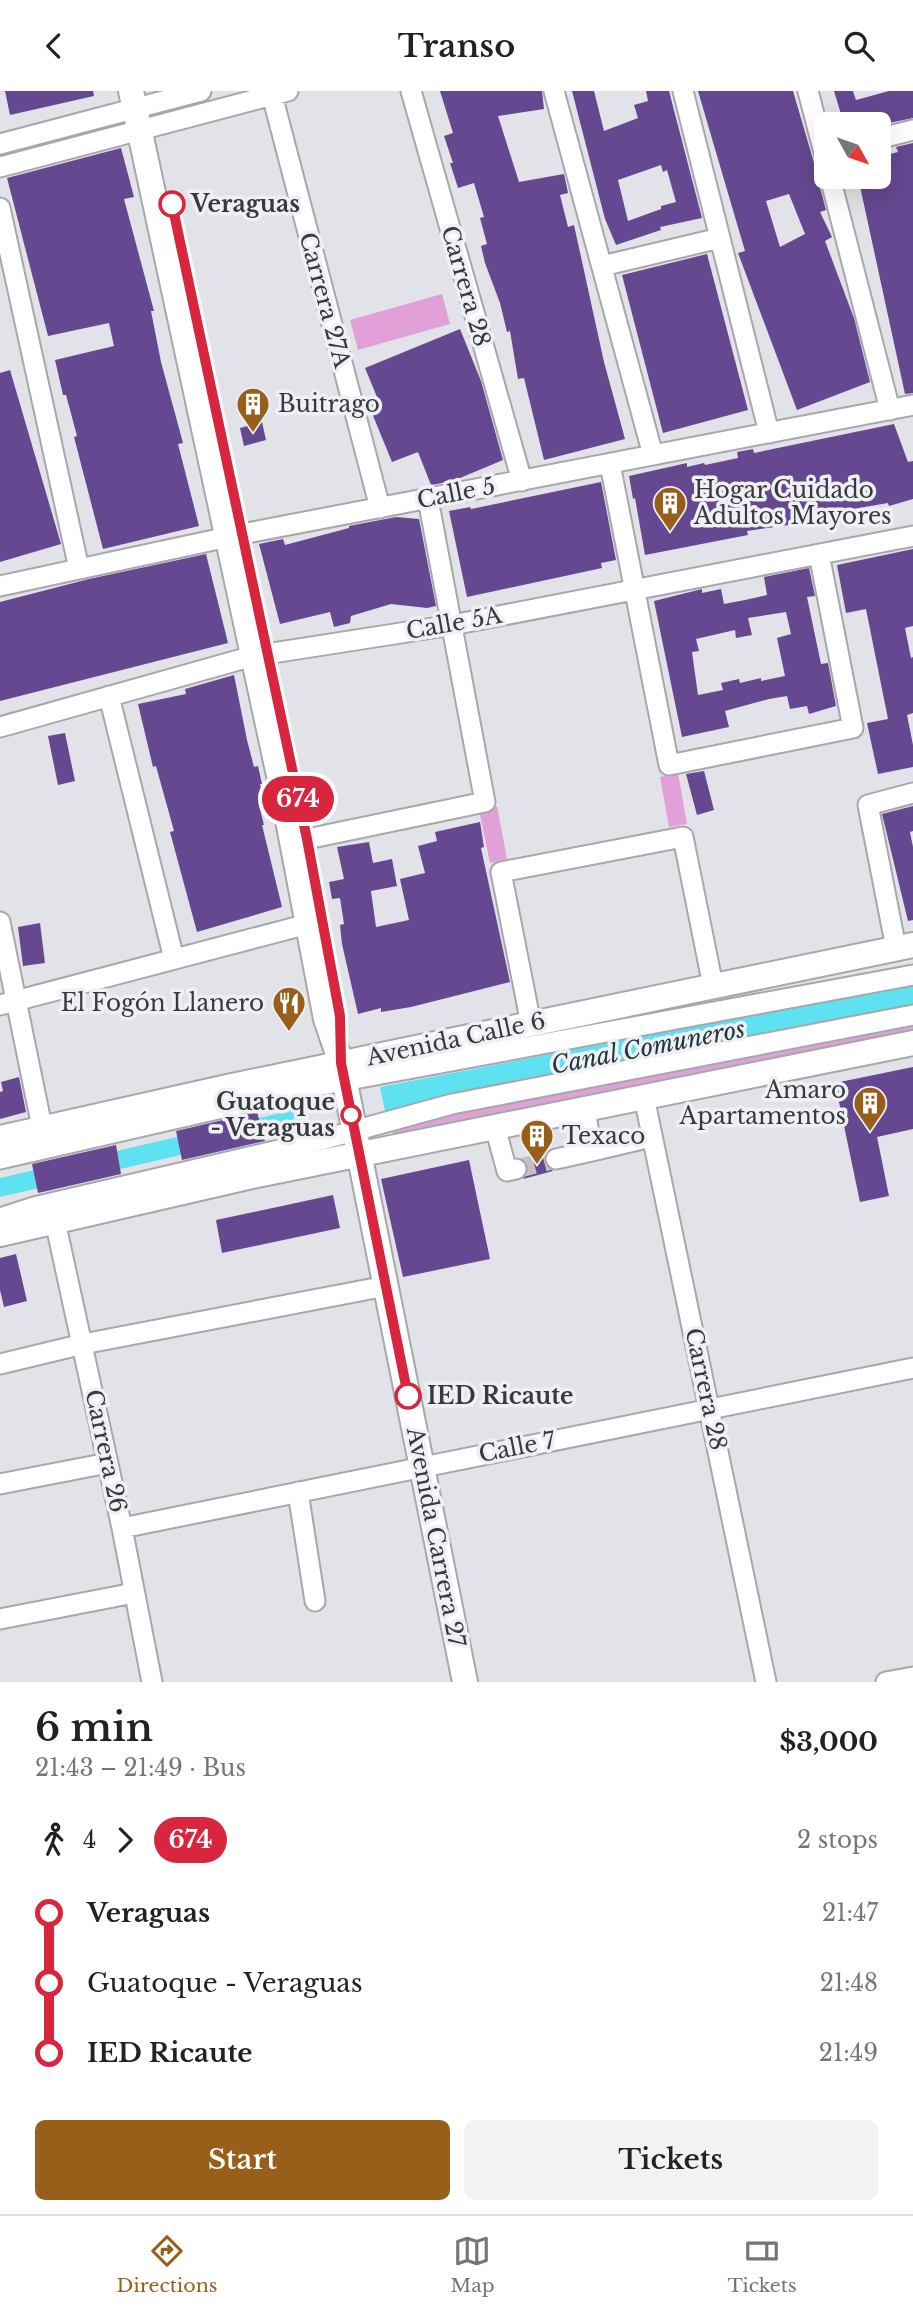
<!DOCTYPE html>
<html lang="en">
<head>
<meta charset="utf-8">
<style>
	body { margin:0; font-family:"Libre Baskerville",serif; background:#f2f2f2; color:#222; height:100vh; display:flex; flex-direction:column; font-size:26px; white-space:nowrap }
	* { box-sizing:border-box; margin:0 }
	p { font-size:23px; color:#767676 }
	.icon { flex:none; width:38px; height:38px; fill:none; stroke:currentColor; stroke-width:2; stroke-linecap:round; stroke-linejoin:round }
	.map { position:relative; height:1591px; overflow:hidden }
	.drawer { display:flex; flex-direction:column; background:#fff; flex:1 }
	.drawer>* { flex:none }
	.badge { padding:0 14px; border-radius:23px; font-size:24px; line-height:46px }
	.needle { width:46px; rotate:130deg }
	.tools { position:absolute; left:814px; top:21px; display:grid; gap:14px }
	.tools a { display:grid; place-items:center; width:77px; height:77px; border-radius:10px; background:#fff; box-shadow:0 7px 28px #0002; font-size:35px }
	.map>.badge { position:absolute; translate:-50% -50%; box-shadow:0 0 0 4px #fff }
	.legs { display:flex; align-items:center; gap:10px; height:77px; padding:0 35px; font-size:23px }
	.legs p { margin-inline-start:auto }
	.overview { display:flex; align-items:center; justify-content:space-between; height:119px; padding:0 35px }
	h1 { font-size:38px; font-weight:600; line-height:52px }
	.button { display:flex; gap:14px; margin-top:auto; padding:14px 35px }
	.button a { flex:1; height:80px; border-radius:10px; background:#975f19; color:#fff; font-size:28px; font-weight:600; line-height:80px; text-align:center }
	.button a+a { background:#f2f2f2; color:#222 }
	ul { padding:0 35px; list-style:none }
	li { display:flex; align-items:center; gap:24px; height:70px; font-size:26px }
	li i { display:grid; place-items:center; width:10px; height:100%; margin:0 9px; background:currentColor }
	li i::after { content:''; width:18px; height:18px; margin:-9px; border:5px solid; border-radius:50%; background:#fff }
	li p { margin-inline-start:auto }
	li:first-child i { background:linear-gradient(#0000 50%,currentColor 0) }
	li:last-child i { background:linear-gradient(currentColor 50%,#0000 0) }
	header { display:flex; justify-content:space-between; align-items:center; height:91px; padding:0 35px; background:#fff; font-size:32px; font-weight:600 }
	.dock { display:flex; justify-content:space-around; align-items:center; height:98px; border-top:2px solid #e0e0e0; background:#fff; font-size:19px; color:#767676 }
	.dock a { display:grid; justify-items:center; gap:4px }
	.dock .active { color:#975f19 }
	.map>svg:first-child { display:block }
	.green { fill:#e2a0d8 }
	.water { fill:#5ee1f0 }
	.building { fill:#654890; fill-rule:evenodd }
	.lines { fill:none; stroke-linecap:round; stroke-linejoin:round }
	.minor-tunnel { stroke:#bfc1c5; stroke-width:19; stroke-dasharray:19 10; stroke-linecap:butt }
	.minor-casing { stroke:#a6a8ac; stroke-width:23 }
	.major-casing { stroke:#a6a8ac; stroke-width:28 }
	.minor { stroke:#fff; stroke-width:19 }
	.major { stroke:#fff; stroke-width:24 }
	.line-1-casing { stroke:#fff; stroke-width:16 }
	.line-1 { stroke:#d7263d; stroke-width:10 }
	.stop-1-dot { fill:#fff; stroke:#d7263d; stroke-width:3.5 }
	.labels { text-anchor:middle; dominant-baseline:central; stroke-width:7; stroke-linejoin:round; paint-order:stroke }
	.stop-label { font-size:23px; font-weight:bold; fill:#38393b; stroke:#eef0f5; text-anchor:start }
	.street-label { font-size:23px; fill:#38393b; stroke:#eef0f5 }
	.poi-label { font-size:23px; fill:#38393b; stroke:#eef0f5; text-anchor:start }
	.water-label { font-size:24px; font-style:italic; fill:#22393c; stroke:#eef0f5 }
</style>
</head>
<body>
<header><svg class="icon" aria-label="back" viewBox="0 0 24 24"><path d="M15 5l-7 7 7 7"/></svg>Transo<svg class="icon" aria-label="search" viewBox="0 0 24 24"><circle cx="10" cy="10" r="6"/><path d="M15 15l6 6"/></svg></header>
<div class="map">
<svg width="913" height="1591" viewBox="0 0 913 1591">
	<rect width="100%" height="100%" fill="#e1e3e8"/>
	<path class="green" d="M442,203l8,30 -92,26 -8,-30z
		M678,682l9,51 -18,3 -9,-50z
		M497,715l10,53 -17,4 -11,-53z
		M913,931v10l-520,104v-6l66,-19z"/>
	<path class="water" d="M913,893v26l-528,101 -5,-24z
		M302,1017l4,18 -306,71v-19z"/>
	<path class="building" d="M5,0h88l1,5 -84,19z
		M440,0h102l2,18 -46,7 21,66 45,-8 4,19 -8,2 8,32 6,-2 30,137 21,77 -81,21 -20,-82 -6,1 -8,-48 -3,1 -7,-29 -15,-40 -4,-17 6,-2 -7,-26 4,-1 -10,-34 -16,5 -8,-25h3l-9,-27 9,-3z
		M572,0h22l10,40 34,-13 -4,-13 14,-4 -2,-10h23l33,127 -42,9 1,3 -45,15 -11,-26zM661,74l2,7 4,-2 9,32 -15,4v3l-33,12 -10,-41z
		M698,0h95l21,72 6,7 -2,10 8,30 -6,2 12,25 -7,4 29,77 16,64 -73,28 -59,-157 7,-2zM789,103l16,40 -25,13 -14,-46z
		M834,0h19l3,9 33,-9h24v27l-24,5 -1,-5h-5l-20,6h-19z
		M913,52v250l-8,1 -47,-217h20v-20l20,-5 -2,-5z
		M121,57l13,49 -10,2 30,112h-3l10,51 22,81 -5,1 21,82 -96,23 -29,-112 3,-1 -11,-41h-3l-8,-35 59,-14 -5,-23 -61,13 -41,-158z
		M707,163l41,156 -85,23 -41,-158z
		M460,238l21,52 22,79 -50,21 -22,4 -13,-33 -26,10 -25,-61 10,-4 -12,-29z
		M10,279l51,174 -61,18v-189z
		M262,331l4,18 -22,6 -4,-18z
		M894,333l14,38 5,-1v38l-24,7 -1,-3 -35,6v4l-36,8 -70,10 1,4 -103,20 -10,-57 -2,1 -4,-23 58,-13v4l17,-4 1,2 33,-7 -1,-6 16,-3 1,4z
		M601,391l15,78 -15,3 1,5 -135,29 -18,-86 21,-4 1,2z
		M396,426l23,2 17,87 -9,2 -36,-4 -40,12 -1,7 -16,4 -4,-15 -50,12 -21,-80 24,-5 2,6 64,-17v-2z
		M913,458v77l-8,2 6,30 2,-1v56l-6,2 6,30v22l-35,7 -11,-51 21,-4 -22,-110 -20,4 -9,-48z
		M206,463l22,89 -228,58v-99l89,-23z
		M809,477l6,28 -8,1 14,67 7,-1 8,43 -27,8 -2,-8 -17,3 -3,-13 -18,3 -44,12 4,16 -47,10 -28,-136 48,-12v4l19,-4 3,15 21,-4 22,-5 -3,-18zM786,521l5,22 -14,4 8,38 -24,5v-3l-21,5 -1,-4 -18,4 2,7 -25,5 -6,-43 7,-1 -3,-12 39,-9 1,8 16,-3 -4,-17z
		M234,584l13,65 7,27 4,-1 4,18h-2l5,19 -6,2 5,20h-2l20,82 -85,25 -27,-100 4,-1 -18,-65 -3,1 -15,-63 48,-10 -1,-5z
		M65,642l10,48 -17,4 -10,-49z
		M704,680l10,39 -17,5 -11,-41z
		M913,715v25l-3,1 3,15v73l-5,1 -26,-107z
		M480,731l4,25 -3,1 29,134 -99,25 -30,5v-4l-23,6 -16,-70 -2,-19 4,-1 -4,-26 -8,1 -3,-17 15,-3 -7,-32 32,-5 4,21 19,-4 5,27 -26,5 5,36 33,-7 -9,-41 25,-6 -7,-27 19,-5 -2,-9z
		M40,832l5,40 -22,3 -5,-39z
		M913,976v62l-36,8 12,59 -29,6 -25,-119z
		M19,986l7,35 -26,7v-27l3,-1 -2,-9z
		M257,1021l8,29 -83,19 -6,-29z
		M116,1054l5,29 -83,19 -6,-29z
		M545,1064l-1,7 9,9 -30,8 5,-7 -4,-12z
		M469,1069l21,99 -87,18 -22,-98z
		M333,1104l7,33 -118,25 -6,-33z
		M16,1163l11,47 -23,6 -4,-17v-32z"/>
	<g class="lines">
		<path class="minor-tunnel" d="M516,1078l40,-10"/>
		<defs>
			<path id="minor" d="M271,0l109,417
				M411,0l111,390
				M554,0l99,364
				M683,0l86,342
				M808,0l18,69
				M878,48l35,-9
				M0,53l201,-53
				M0,76l288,-76
				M830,86l60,233
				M0,117l79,361
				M602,175l118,-28
				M610,373l59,301 184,-37 -34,-174
				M0,495l242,-52 671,-129
				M109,605l65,263
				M0,636l253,-71 199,-31 461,-89
				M307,748l178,-37 -57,-303
				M0,831l42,205
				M896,857l-28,-143 45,-12
				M0,914l308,-81
				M531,933l-30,-152 182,-35 30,149
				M644,1006l122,585
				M495,1036l12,44 9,-2
				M592,1060l59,-14
				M0,1068l322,-74 591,-110
				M556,1068l36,-8 -7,-42
				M0,1127l34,-11 283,-66 135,-37 461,-89
				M55,1130l67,307 30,154
				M0,1273l83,-20 303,-58
				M0,1393l108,-21
				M298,1401l17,109
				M122,1437l791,-160
				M0,1528l134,-26
				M886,1591l27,-5"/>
			<path id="major" d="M131,0l152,703 43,225 15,44 124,619
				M0,1047l232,-52 681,-141
				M0,1143l252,-58 661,-133"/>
		</defs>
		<use href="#minor" class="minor-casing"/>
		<use href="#major" class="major-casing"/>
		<use href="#minor" class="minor"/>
		<use href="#major" class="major"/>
	</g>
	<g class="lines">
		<defs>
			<path id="line-1" d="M172,113l135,635 33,177 1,47 67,333"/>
		</defs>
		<use href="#line-1" class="line-1-casing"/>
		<use href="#line-1" class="line-1"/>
	</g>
	<defs>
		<symbol id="building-pin" viewBox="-11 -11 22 30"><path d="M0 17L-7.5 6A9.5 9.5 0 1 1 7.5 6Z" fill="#975f19" stroke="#eef0f5"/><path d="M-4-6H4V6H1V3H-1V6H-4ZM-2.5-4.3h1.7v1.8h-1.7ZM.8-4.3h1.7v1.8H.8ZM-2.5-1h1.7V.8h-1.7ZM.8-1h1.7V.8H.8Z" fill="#fff"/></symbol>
		<symbol id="restaurant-pin" viewBox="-11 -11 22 30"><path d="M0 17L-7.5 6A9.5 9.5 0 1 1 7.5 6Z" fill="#975f19" stroke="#eef0f5"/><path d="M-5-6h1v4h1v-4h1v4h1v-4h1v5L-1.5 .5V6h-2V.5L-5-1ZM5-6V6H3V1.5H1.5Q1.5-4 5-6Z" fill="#fff"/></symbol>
	</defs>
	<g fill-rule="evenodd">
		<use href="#building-pin" x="234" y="294" width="38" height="52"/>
		<use href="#building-pin" x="651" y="393" width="38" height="52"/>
		<use href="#restaurant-pin" x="270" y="893" width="38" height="52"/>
		<use href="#building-pin" x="851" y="993" width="38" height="52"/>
		<use href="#building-pin" x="518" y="1026" width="38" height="52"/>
	</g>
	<g class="stop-1-dot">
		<circle cx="172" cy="113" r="12"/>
		<circle cx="351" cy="1024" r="9"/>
		<circle cx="408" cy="1305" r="12"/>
	</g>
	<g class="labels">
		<g class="stop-label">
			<text x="191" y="113">Veraguas</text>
			<text x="335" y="1011" text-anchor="end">Guatoque<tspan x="335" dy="26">- Veraguas</tspan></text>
			<text x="427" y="1305">IED Ricaute</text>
		</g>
		<g class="street-label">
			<text transform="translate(466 195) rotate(74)">Carrera 28</text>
			<text transform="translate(325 209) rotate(75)">Carrera 27A</text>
			<text transform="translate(456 402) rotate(-11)">Calle 5</text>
			<text transform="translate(454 532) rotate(-10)">Calle 5A</text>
			<text transform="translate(456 948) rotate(-12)">Avenida Calle 6</text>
			<text transform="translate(706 1298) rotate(78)">Carrera 28</text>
			<text transform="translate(517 1356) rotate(-11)">Calle 7</text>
			<text transform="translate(106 1360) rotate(78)">Carrera 26</text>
			<text transform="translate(436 1446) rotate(79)">Avenida Carrera 27</text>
		</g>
		<g class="poi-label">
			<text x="278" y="313">Buitrago</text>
			<text x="694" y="399">Hogar Cuidado<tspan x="694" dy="26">Adultos Mayores</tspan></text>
			<text x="264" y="912" text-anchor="end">El Fogón Llanero</text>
			<text x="846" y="999" text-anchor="end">Amaro<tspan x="846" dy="26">Apartamentos</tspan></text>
			<text x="562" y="1045">Texaco</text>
		</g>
		<g class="water-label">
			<text transform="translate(648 956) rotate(-11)">Canal Comuneros</text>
		</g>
	</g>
</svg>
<div class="tools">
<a><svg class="needle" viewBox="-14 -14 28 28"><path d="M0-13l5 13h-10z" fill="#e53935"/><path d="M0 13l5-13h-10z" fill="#767676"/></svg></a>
</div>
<b class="badge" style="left:298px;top:708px;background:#d7263d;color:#fff">674</b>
</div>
<section class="drawer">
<div class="overview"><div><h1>6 min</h1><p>21:43 – 21:49 · Bus</p></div><b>$3,000</b></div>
<div class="legs"><svg class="icon" aria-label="walk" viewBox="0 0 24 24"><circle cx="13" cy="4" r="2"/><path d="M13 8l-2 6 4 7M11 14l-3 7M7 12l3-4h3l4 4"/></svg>4<svg class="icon" aria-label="forward" viewBox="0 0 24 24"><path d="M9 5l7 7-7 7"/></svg><b class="badge" style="background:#d7263d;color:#fff">674</b><p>2 stops</p></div>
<ul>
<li><i style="color:#d7263d"></i><b>Veraguas</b><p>21:47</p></li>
<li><i style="color:#d7263d"></i><span>Guatoque - Veraguas</span><p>21:48</p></li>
<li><i style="color:#d7263d"></i><b>IED Ricaute</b><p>21:49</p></li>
</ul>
<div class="button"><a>Start</a><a>Tickets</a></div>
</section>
<nav class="dock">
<a class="active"><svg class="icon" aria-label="directions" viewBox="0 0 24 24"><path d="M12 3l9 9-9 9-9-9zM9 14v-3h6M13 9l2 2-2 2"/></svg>Directions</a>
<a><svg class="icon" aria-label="map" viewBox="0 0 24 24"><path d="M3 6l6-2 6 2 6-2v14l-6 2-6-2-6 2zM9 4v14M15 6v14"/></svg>Map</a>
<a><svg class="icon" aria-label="tickets" viewBox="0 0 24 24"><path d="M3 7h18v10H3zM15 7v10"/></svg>Tickets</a>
</nav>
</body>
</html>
